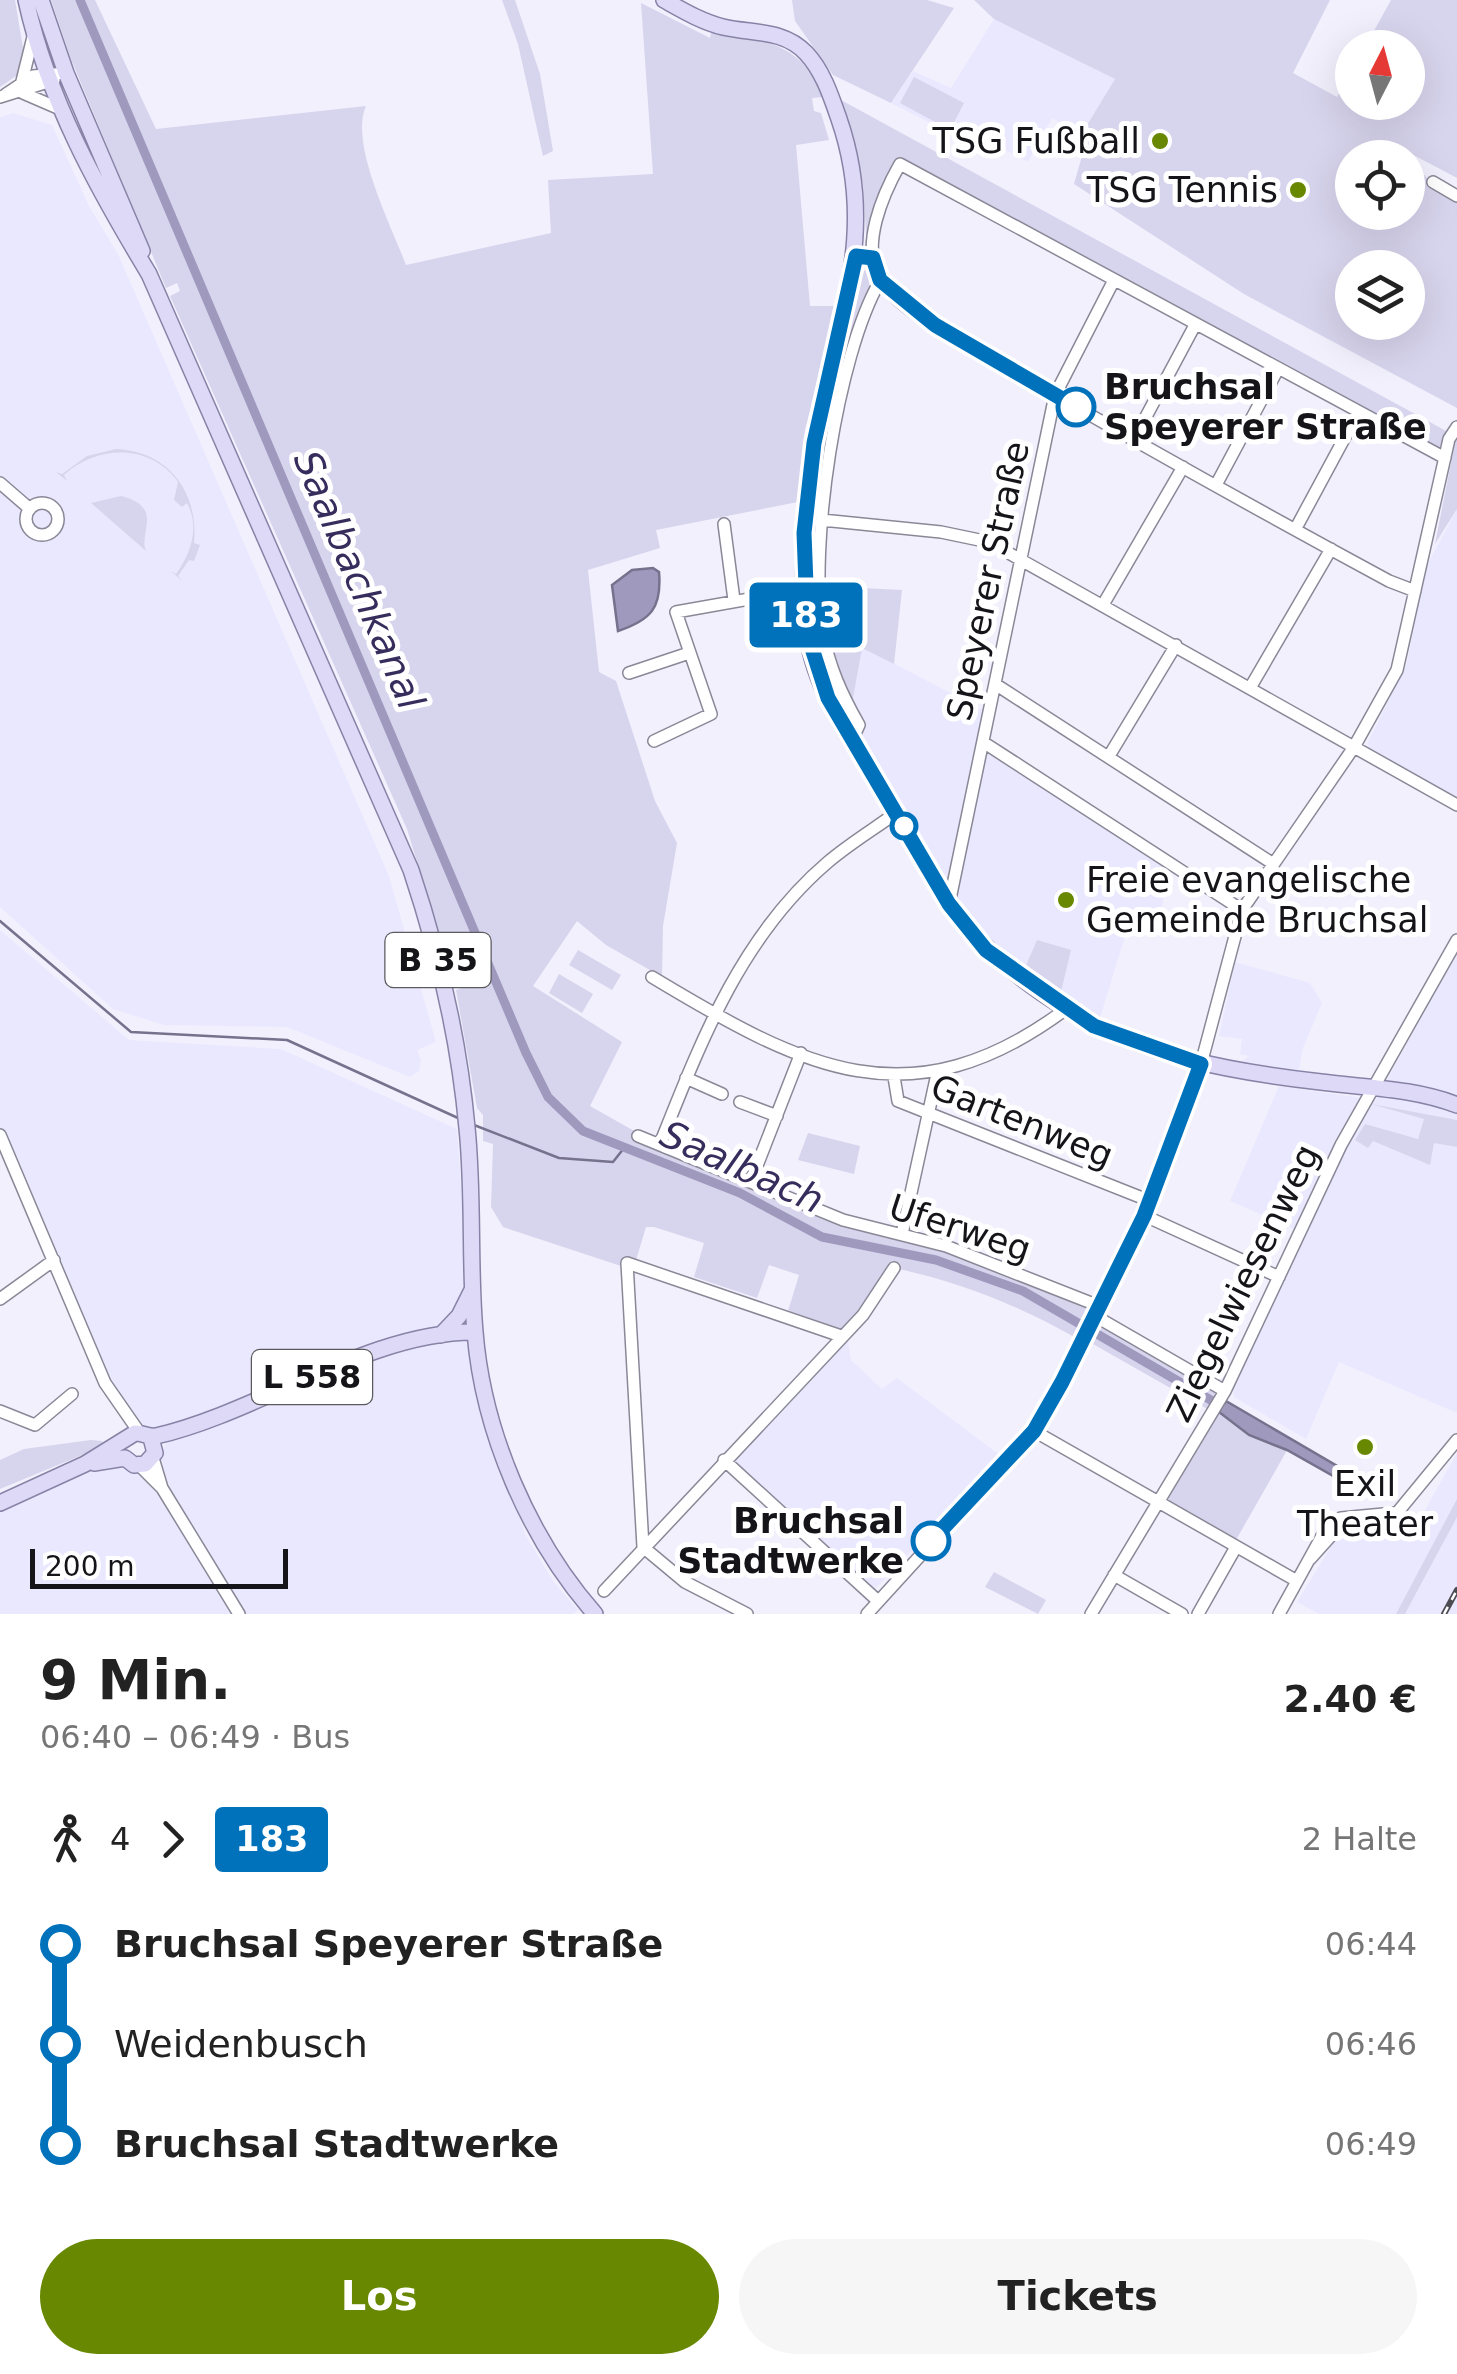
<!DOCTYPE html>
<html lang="de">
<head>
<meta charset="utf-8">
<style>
	body { margin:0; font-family:"DejaVu Sans",sans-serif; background:#f6f6f6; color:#222; height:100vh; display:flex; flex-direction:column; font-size:38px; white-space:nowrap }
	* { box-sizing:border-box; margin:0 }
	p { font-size:32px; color:#767676 }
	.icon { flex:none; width:55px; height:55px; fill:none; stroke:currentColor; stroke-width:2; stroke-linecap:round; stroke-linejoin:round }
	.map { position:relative; height:1614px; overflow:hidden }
	.sheet { display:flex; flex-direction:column; background:#fff; flex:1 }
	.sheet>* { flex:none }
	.badge { padding:0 20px; border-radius:8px; font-size:35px; line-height:65px }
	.needle { width:65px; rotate:6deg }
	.tools { position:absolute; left:1335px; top:30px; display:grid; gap:20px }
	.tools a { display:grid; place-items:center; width:90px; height:90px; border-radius:50%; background:#fff; box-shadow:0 10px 40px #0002; font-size:50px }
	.scale { position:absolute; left:30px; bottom:25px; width:258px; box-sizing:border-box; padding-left:10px; border:5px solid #151419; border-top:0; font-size:28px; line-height:35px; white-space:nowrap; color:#151419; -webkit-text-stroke:8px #fff; paint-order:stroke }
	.map>.badge { position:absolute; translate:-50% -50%; box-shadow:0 0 0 5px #fff }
	.legs { display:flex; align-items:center; gap:15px; height:110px; padding:0 40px; font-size:32px }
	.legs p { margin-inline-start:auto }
	.headline { display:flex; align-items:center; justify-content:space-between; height:170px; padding:0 40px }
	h1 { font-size:55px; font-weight:700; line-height:75px }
	.primary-button { display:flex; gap:20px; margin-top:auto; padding:20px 40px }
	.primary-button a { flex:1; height:115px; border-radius:60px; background:#698801; color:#fff; font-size:40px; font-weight:700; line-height:115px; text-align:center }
	.primary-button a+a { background:#f6f6f6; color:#222 }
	ul { padding:0 40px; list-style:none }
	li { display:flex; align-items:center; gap:35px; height:100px; font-size:38px }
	li i { display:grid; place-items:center; width:15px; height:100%; margin:0 12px; background:currentColor }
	li i::after { content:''; width:25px; height:25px; margin:-12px; border:8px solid; border-radius:50%; background:#fff }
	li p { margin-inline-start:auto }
	li:first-child i { background:linear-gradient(#0000 50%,currentColor 0) }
	li:last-child i { background:linear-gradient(currentColor 50%,#0000 0) }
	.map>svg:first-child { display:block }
	.built { fill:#eae8ff }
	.green { fill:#d7d4ed; fill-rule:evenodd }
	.water { fill:#9f99be; stroke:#76718c; stroke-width:2.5 }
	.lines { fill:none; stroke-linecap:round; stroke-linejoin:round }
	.stream { stroke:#76718c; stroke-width:2.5 }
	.canal { stroke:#9f99be; stroke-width:9 }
	.minor-casing { stroke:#8a8897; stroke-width:14 }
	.major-casing { stroke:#8883a6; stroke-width:18 }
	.minor { stroke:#fff; stroke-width:11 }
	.major { stroke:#ddd9f7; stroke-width:15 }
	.rail-casing { stroke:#4d4c53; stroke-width:6 }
	.rail { stroke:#fff; stroke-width:2.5; stroke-dasharray:8; stroke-linecap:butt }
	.line-1-casing { stroke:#fff; stroke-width:22 }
	.line-1 { stroke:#0072bc; stroke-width:15 }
	.poi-dot { fill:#698801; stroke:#fff; stroke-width:4 }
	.stop-1-dot { fill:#fff; stroke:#0072bc; stroke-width:5 }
	.labels { text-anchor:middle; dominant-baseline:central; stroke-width:10; stroke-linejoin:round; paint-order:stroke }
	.shield { fill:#fff; stroke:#5b5a5e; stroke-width:2.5 }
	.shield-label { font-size:32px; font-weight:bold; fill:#151419 }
	.poi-label { font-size:35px; fill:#151419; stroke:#fff; text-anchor:end }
	.stop-label { font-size:35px; font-weight:bold; fill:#151419; stroke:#fff; text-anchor:start }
	.street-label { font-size:35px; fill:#151419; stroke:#fff }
	.water-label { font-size:38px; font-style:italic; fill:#372d5d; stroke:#fff }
</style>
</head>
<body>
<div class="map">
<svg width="1457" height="1614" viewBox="0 0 1457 1614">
	<rect width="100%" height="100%" fill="#f2f0fd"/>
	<path class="built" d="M994,19l122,60 -35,56 -29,-17 -24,44 -33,-18 -6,8 -98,-49 22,-32 38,17z
		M13,113l39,12 37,81 29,48 271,622 47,166 -19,8 4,10 -2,11 -9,6 -123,-50 -123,-2 -51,-16 -113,-102v-790z
		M1457,509v290l-88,-49 -1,-8 39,-79 18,-94z
		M862,647l133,69 -6,35 182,119 -17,67 -27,-7 -28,91 -44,-24 -77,-62 -50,-76 -63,-111 -13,-44z
		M0,930l129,110 152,9 176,80 11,159 -20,35 -135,50 -158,68 -40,-40 -115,-266z
		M1457,952v461l-118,-51 -33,77 -72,-42 -2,-10 69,-155 -71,-31 49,-115 97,14z
		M1235,962l75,21 12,20 -19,45 -4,22 -58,-7 8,-7 -9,-2 2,-15 -23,-3z
		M472,1336l34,142 19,56 28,47 25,29 -5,4h-573v-111l120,-49 28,14 46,71 -36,-77 8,-19 152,-65 106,-37z
		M848,1341l3,19 31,29 15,-11 104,78 -127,134 -146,-130z
		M1457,1453v161h-52l39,-73 -6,-4 -42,77h-77l-22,-12 39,-64 49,-8 18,-11 13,7z"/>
	<path class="green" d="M0,0h15l10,60 -9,16 -16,11z
		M51,0h44l61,129 210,-23c-17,37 25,119 40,159l145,-32 -3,-53 105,-6 -12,-171 69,35 2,-9c51,11 91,14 111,68l-11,1 2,13 7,2 8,27 -33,5 14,161h27l-32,124 -7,72 -142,28 4,18 -72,22 11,102 17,9 39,120 22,42 -14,83 -1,51 -56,-32 -29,-24 -44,65 89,56 -32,64 69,39 151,66 118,33 160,61 -12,33c-60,-34 -119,-57 -186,-71l-21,32 -28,30 -53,-18 11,-36 -30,-10 -12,33 -63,-21 10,-34 -50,-16h-8l-13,43 -130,-43 -12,-20 2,-63 -10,-3v-26l-6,-7 -21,-118 9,-3 -10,-2 -48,-156 -237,-533 10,-5 -3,-8 -11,5 -95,-229z
		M502,0h13l25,74 13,77 -10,5 -25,-112z
		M792,0h135l27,8 -63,95 -58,-28 -38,-54z
		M974,0h356l-37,73 44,24 15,-27v32h56v-54l-43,-1 26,-47h66v178l-53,-28 31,38 22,13v207l-213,-114 -170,-110 10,-35 -3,-14 34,-56 -121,-60zM1352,158h56v54h-56zM1352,268h56v54h-56z
		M914,77l50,26 -14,27 -50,-27z
		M841,100l607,332 -11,20 -539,-293 -15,24 -16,66 -4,-65z
		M866,267l4,5 -2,30 -35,144 -12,140 81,4 -8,74 -32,-16 -11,62 8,15 -7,15 -41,-89 -7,-118 42,-223z
		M1457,432v77l-22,35z
		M116,449c52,2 83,43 78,94l6,2 -6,16 -5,-1 -11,16 4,5 -11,-10 5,3c15,-21 24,-47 11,-71l-5,4 -8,-7 4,-18c-28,-39 -81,-37 -114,-7l3,6 -11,-9 6,2 25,-18z
		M121,496c44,11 17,37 25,55l-55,-48z
		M1037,940l34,10 -11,46 -36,-26z
		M578,950l43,25 -9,15 -43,-25z
		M559,974l34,20 -11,19 -33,-20z
		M1371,1104l86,16v27l-23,-4 -4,22 -57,-24 -5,7 -13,-8 10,-16 53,15 6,-20z
		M808,1133l52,13 -6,28 -56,-14z
		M1103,1325l117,66 -11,19 -116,-66z
		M1222,1407l68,38 -54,95 -69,-39z
		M91,1440l11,1 2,5 -104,43v-29l24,-11z
		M1457,1499v18l-52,97h-9z
		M994,1572l52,28 -8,14 -53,-27z"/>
	<path class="water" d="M653,568l6,4c3,36 -8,48 -41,59l-6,-46 20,-15z
		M1226,1401l130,76 -5,9 -64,-36 -38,-15 -30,-23z"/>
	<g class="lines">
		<path class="stream" d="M0,921l131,111 156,8 171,78
			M474,1125l85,33 54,4 11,-14"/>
		<path class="canal" d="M80,0l446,1053 22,44 35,34 157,62 82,44 114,23 87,31 198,115"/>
		<defs>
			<path id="minor" d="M22,81l11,-44
				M23,93l37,16
				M6,94l27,-18 33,-3
				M0,97l54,-17
				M1433,182l24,14
				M1134,439l61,-114
				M0,483l30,26
				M1216,485l62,-116
				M26 519a16 16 0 1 1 32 0a16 16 0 1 1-32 0Z
				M822,520l119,12 48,10 468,263
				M724,524l10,76
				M1296,528l62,-115
				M1415,591l-26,-10c-122,-66 -244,-134 -365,-204 -36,-20 -124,-63 -144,-97 -20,-34 3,-86 20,-116l545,294
				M1104,603l79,-136
				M629,673l60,-20
				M995,684l277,179
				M1250,688l81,-139
				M852,740l7,-15c-17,-30 -30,-58 -36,-92 -15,-86 14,-278 57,-352
				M654,741l57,-27 -35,-102 129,-23
				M983,742l259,168
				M1109,756l67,-111
				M949,904l106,-509 59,-115
				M652,977c151,91 258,148 414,32
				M894,1077l4,24 252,100
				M686,1078l36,16
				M740,1102l37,14
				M0,1135l105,248 34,49
				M638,1136l205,84 103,26 153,60
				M660,1144c41,-103 81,-208 168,-282 21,-18 46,-33 68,-49
				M751,1181l50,-128
				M1143,1215l136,62
				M902,1234l35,-160
				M0,1299l54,-39
				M1095,1316l130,75
				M0,1411l35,14 37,-31
				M1034,1431l263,150
				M153,1458l9,30
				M724,1460l154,141
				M140,1466l22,22 77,126
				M1310,1559l26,-29 56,-11 65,-79
				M1114,1575l68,39
				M604,1591l259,-276 31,-47
				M747,1614l-62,-32 -42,-35 -16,-284 214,73
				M867,1614l167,-183 81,-153 86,-214 41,-154 112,-163 43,-77 52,-231 8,-12
				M1091,1614l134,-223 116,-246 116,-205
				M1198,1614l38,-67
				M1279,1614l49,-89 13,-7 53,-5"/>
			<path id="major" d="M26,0c22,100 71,188 123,274l262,596c28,84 48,169 56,258 7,68 2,136 8,204 8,100 54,207 120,282
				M41,0l25,73 76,178
				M664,0c18,10 38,22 59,27 30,7 60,2 83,26 17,18 25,43 33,66 42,122 -7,209 -25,327 -9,61 -14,125 -7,187 8,66 58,125 90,181 52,90 76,138 168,194 77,48 167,64 256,74 45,6 93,6 136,23
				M441,1335l18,-19 13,-26
				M94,1463l31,-5 9,7 11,-1 10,-11 -4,-15
				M0,1503l85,-39 50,-31c8,0 14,4 21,3 102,-23 214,-105 319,-104"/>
		</defs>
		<use href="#minor" class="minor-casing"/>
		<use href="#major" class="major-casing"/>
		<use href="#minor" class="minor"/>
		<use href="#major" class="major"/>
		<defs>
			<path id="rail" d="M1444,1614l13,-24"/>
		</defs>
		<use href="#rail" class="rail-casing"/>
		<use href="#rail" class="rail"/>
	</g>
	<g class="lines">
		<defs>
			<path id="line-1" d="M931,1541l103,-110 28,-49 82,-166 57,-152 -107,-38 -108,-76 -37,-46 -121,-206 -20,-62 -4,-103 10,-90 42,-187 17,2 7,22 55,45 141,82"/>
		</defs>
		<use href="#line-1" class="line-1-casing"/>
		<use href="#line-1" class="line-1"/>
	</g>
	<g class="poi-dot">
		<circle cx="1160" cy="141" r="10"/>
		<circle cx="1298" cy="190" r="10"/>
		<circle cx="1066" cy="900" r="10"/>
		<circle cx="1365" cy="1447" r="10"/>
	</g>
	<g class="stop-1-dot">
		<circle cx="1076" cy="407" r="18"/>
		<circle cx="904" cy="826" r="12"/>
		<circle cx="931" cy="1541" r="18"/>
	</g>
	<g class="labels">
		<g class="shield">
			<rect x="385.5" y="933" width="105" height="54" rx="8"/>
			<rect x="252" y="1350" width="120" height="54" rx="8"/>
		</g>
		<g class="shield-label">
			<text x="438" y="960">B 35</text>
			<text x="312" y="1377">L 558</text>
		</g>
		<g class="poi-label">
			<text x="1140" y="141">TSG Fußball</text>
			<text x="1278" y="190">TSG Tennis</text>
			<text x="1086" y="880" text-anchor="start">Freie evangelische<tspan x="1086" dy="40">Gemeinde Bruchsal</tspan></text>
			<text x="1365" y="1484" text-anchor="middle">Exil<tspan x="1365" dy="40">Theater</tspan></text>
		</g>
		<g class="stop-label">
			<text x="1104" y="387">Bruchsal<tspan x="1104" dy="40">Speyerer Straße</tspan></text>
			<text x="904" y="1521" text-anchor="end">Bruchsal<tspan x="904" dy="40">Stadtwerke</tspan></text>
		</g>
		<g class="street-label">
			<text transform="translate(988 581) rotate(-78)">Speyerer Straße</text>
			<text transform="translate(1022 1121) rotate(22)">Gartenweg</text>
			<text transform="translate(960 1228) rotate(18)">Uferweg</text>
			<text transform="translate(1243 1283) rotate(-64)">Ziegelwiesenweg</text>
		</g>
		<g class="water-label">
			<text transform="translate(359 580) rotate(67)">Saalbachkanal</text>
			<text transform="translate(742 1167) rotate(24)">Saalbach</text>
		</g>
	</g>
</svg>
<div class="tools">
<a><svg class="needle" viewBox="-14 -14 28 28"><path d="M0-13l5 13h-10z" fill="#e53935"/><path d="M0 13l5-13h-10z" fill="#767676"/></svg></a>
<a><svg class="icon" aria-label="locate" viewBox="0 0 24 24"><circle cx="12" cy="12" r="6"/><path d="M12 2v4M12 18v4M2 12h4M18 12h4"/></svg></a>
<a><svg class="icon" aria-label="layers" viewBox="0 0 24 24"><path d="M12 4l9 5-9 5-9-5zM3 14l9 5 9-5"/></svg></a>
</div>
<div class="scale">200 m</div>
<b class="badge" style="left:806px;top:615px;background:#0072bc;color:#fff">183</b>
</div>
<section class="sheet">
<div class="headline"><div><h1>9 Min.</h1><p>06:40 – 06:49 · Bus</p></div><b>2.40 €</b></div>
<div class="legs"><svg class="icon" aria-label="walk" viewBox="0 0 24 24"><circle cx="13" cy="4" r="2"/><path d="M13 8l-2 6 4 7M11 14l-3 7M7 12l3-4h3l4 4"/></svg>4<svg class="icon" aria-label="forward" viewBox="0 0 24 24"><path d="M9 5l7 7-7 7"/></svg><b class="badge" style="background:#0072bc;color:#fff">183</b><p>2 Halte</p></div>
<ul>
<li><i style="color:#0072bc"></i><b>Bruchsal Speyerer Straße</b><p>06:44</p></li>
<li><i style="color:#0072bc"></i><span>Weidenbusch</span><p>06:46</p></li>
<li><i style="color:#0072bc"></i><b>Bruchsal Stadtwerke</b><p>06:49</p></li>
</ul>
<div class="primary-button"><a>Los</a><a>Tickets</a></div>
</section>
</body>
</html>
